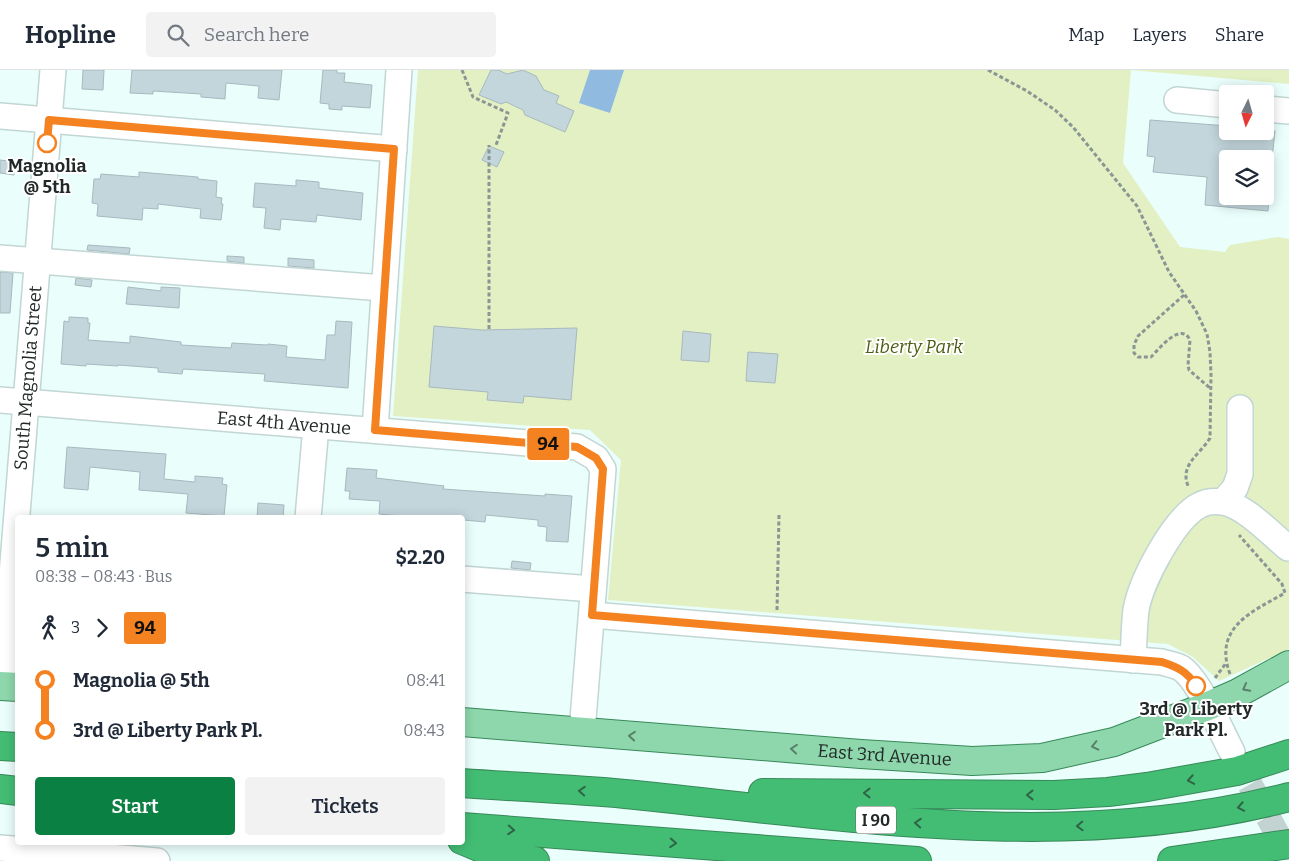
<!DOCTYPE html>
<html lang="en">
<head>
<meta charset="utf-8">
<style>
	body { margin:0; font-family:Bitter,serif; background:#f2f2f3; color:#1f2937; height:100vh; display:flex; flex-direction:column; font-size:19px; white-space:nowrap }
	* { box-sizing:border-box; margin:0 }
	p { font-size:16px; color:#747a83 }
	.icon { flex:none; width:28px; height:28px; fill:none; stroke:currentColor; stroke-width:2; stroke-linecap:round; stroke-linejoin:round }
	.map { position:relative; flex:1; overflow:hidden }
	.panel { position:absolute; left:15px; top:445px; width:450px; height:330px; display:flex; flex-direction:column; background:#fff; border-radius:5px; box-shadow:0 2px 12px #0003 }
	.panel>* { flex:none }
	.badge { padding:0 10px; border-radius:4px; font-size:18px; line-height:32px }
	.needle { width:32px; rotate:185deg }
	.controls { position:absolute; left:1219px; top:15px; display:grid; gap:10px }
	.controls a { display:grid; place-items:center; width:55px; height:55px; border-radius:5px; background:#fff; box-shadow:0 2px 12px #0003; font-size:25px }
	.map>.badge { position:absolute; translate:-50% -50%; box-shadow:0 0 0 2px #fff }
	.legs { display:flex; align-items:center; gap:8px; height:55px; padding:0 20px; font-size:16px }
	.legs p { margin-inline-start:auto }
	.headline { display:flex; align-items:center; justify-content:space-between; height:85px; padding:0 20px }
	h1 { font-size:28px; font-weight:600; line-height:38px }
	.button { display:flex; gap:10px; margin-top:auto; padding:10px 20px }
	.button a { flex:1; height:58px; border-radius:5px; background:#0b8043; color:#fff; font-size:20px; font-weight:600; line-height:58px; text-align:center }
	.button a+a { background:#f2f2f3; color:#1f2937 }
	ul { padding:0 20px; list-style:none }
	li { display:flex; align-items:center; gap:18px; height:50px; font-size:19px }
	li i { display:grid; place-items:center; width:8px; height:100%; margin:0 6px; background:currentColor }
	li i::after { content:''; width:12px; height:12px; margin:-6px; border:4px solid; border-radius:50%; background:#fff }
	li p { margin-inline-start:auto }
	li:first-child i { background:linear-gradient(#0000 50%,currentColor 0) }
	li:last-child i { background:linear-gradient(currentColor 50%,#0000 0) }
	header { display:flex; align-items:center; gap:30px; box-sizing:border-box; height:70px; padding:0 25px; background:#fff; border-bottom:1px solid #e0e1e3 }
	header strong { font-size:24px }
	nav { display:flex; gap:28px; margin-inline-start:auto; font-size:18px }
	.search { width:350px; height:45px; background:#f2f2f3; display:flex; align-items:center; gap:12px; box-sizing:border-box; padding:0 18px; border-radius:5px; color:#747a83; font-size:19px }
	.map>svg:first-child { display:block }
	.green { fill:#e2f0c3 }
	.water { fill:#91bae0 }
	.building { fill:#c3d6dc; stroke:#a7b9be }
	.lines { fill:none; stroke-linecap:round; stroke-linejoin:round }
	.minor-tunnel { stroke:#c2d3d1; stroke-width:25; stroke-dasharray:25 12; stroke-linecap:butt }
	.minor-casing { stroke:#c2d6d3; stroke-width:28 }
	.major-casing { stroke:#378959; stroke-width:30 }
	.highway-casing { stroke:#378959; stroke-width:30 }
	.path { stroke:#899694; stroke-width:3; stroke-dasharray:4 2.5; stroke-linecap:butt }
	.minor { stroke:#fff; stroke-width:25 }
	.major { stroke:#8ed7ac; stroke-width:28 }
	.highway { stroke:#43bd74; stroke-width:28 }
	.oneway { stroke:#58806a }
	.oneway2 { stroke:#2f6446 }
	.line-1-casing { stroke:#fff; stroke-width:11 }
	.line-1 { stroke:#f58220; stroke-width:8 }
	.stop-1-dot { fill:#fff; stroke:#f58220; stroke-width:2.5 }
	.labels { text-anchor:middle; dominant-baseline:central; stroke-width:4; stroke-linejoin:round; paint-order:stroke }
	.shield { fill:#fff; stroke:#646968; stroke-width:1 }
	.shield-label { font-size:16px; font-weight:bold; fill:#222928 }
	.stop-label { font-size:18px; font-weight:bold; fill:#222928; stroke:#fff }
	.park-label { font-size:18px; font-style:italic; fill:#4b5d10; stroke:#fff }
	.street-label { font-size:18px; fill:#222928; stroke:#fff }
</style>
</head>
<body>
<header>
<strong>Hopline</strong>
<div class="search"><svg class="icon" aria-label="search" viewBox="0 0 24 24"><circle cx="10" cy="10" r="6"/><path d="M15 15l6 6"/></svg>Search here</div>
<nav><a>Map</a><a>Layers</a><a>Share</a></nav>
</header>
<div class="map">
<svg width="1289" height="791" viewBox="0 0 1289 791">
	<rect width="100%" height="100%" fill="#eafefb"/>
	<path class="green" d="M418,0h871v14l-158,-14 -8,93 57,84 45,5 5,-7 48,-8 11,2v410l-70,32 -26,-24 -25,-13 -560,-44 13,-140 -31,-30 -197,-14z"/>
	<path class="water" d="M590,0h34l-14,43 -31,-10z"/>
	<path class="building" d="M83,0h21l-1,20 -21,-1z
		M132,0h150l-3,30 -21,-2 1,-12 -33,-3 -1,16 -24,-2v-3l-48,-3v3l-23,-1z
		M323,0h14v3h8l-1,9 28,3 -2,23 -28,-2v4l-13,-1v-5l-9,-1z
		M491,0h7l9,4 16,-4 13,6 8,14 15,6 -3,7 18,8 -9,21 -40,-17 -2,-5 -17,-8 -5,2 -22,-9z
		M1150,50l78,6v5h47l-3,28h-44v37h41l-1,15 -63,-6 2,-28 -54,-5 2,-15 -8,-1z
		M489,76l15,6 -7,15 -15,-7z
		M0,90l15,2 -1,13 -14,-2z
		M139,102l59,5v2l19,2 -1,16 6,1 -1,6h2l-2,16 -21,-2 1,-9 -43,-5v5l-15,-1 -1,12 -45,-4 1,-12 -6,-1 2,-24h6l1,-5 38,3z
		M296,110l23,2v6l44,5 -2,27 -44,-5 -1,7 -35,-3 -1,11 -16,-2 2,-20 -13,-1 2,-24 41,3z
		M88,175l42,3 -1,6 -42,-4z
		M227,186l17,1v6l-17,-2z
		M288,188l26,2v8l-26,-2z
		M0,202l13,1 -3,40h-10z
		M76,208l16,2 -1,7 -16,-2z
		M128,217l33,4v-4l19,1 -1,20 -53,-4z
		M69,247l19,1v5h2l-2,17 42,3v-7l51,6v3l50,3 1,-5 35,2 1,-1 19,2 -1,11 39,3 2,-25h8l1,-14 16,1 -4,66 -84,-7 1,-7 -82,-5 -1,5 -24,-2v-4l-40,-3v1l-32,-2v2l-25,-2 3,-43 5,1z
		M434,256l48,4 95,-2 -6,72 -47,-4 -1,7 -36,-3 1,-8 -59,-5z
		M683,261l28,3 -2,28 -28,-2z
		M748,282l30,2 -3,29 -29,-2z
		M67,377l99,7 -2,25 31,3v-6l28,2 -1,6 5,1 -3,31 -38,-3 2,-19 -49,-4 1,-18 -50,-5 -2,23 -24,-2z
		M347,398l30,2 -1,8 68,8 -1,3 102,7v-2l27,2 -4,46 -22,-1 1,-14 -9,-1v-6l-52,-5 -1,7 -21,-2v-2h-40l-45,-4 1,-13 -31,-2 1,-8h-5z
		M258,433l26,2 -1,13h-26z
		M512,491l19,2 -1,7 -19,-2z"/>
	<g class="lines">
		<path class="minor-tunnel" d="M1232,682l57,103"/>
		<defs>
			<g id="minor">
				<path d="M1177,30l51,5"/>
				<path d="M1265,39l24,2"/>
				<path d="M0,46l394,33"/>
				<path d="M0,188l383,30"/>
				<path id="s1" d="M0,330l577,47 19,11 7,11 -21,263"/>
				<path d="M375,360l24,-360"/>
				<path d="M1223,432l12,-14 5,-14v-66"/>
				<path d="M308,448l8,-92"/>
				<path d="M462,509l131,10"/>
				<path d="M592,545l570,47c6,2 13,3 19,6 18,12 40,63 51,84"/>
				<path d="M1133,590c1,-17 1,-34 3,-50 5,-29 38,-92 64,-105 7,-4 15,-4 23,-3 22,4 47,31 65,46"/>
				<path id="s2" d="M3,616l50,-616"/>
				<path d="M0,778l157,13"/>
			</g>
			<g id="major">
				<path d="M0,616l18,1"/>
				<path id="s3" d="M462,652l399,32 111,7 70,-3 72,-16 94,-36 30,-13 51,-28"/>
			</g>
			<path id="highway" d="M0,676l18,1
				M462,713c55,4 109,6 163,11 220,22 446,60 664,3
				M0,719l18,2
				M763,723l291,2 54,-3 39,-5 90,-16 52,-17
				M462,757l455,34
				M462,770l34,14 39,7
				M1172,791l117,-17"/>
		</defs>
		<use href="#minor" class="minor-casing"/>
		<use href="#major" class="major-casing"/>
		<use href="#highway" class="highway-casing"/>
		<path class="path" d="M462,0l11,27 35,16 -12,32
			M988,0l39,21 28,19 18,17 64,79 32,66 27,39 11,23 3,18 1,23 -1,63c-10,17 -32,27 -21,50
			M1184,225l-46,41 -4,9v8l4,4h13c8,-8 30,-36 39,-17l-2,25 1,5 21,18
			M489,259v-184
			M777,540l2,-95
			M1230,604c-17,-46 21,-62 55,-81l-3,-9 -43,-49
			M1215,608l11,-15"/>
		<use href="#minor" class="minor"/>
		<use href="#major" class="major"/>
		<use href="#highway" class="highway"/>
	</g>
	<defs><path id="oneway-chevron" d="M-2-3.5L2.5 0L-2 3.5" fill="none" stroke-width="1.6" stroke-linecap="round" stroke-linejoin="round" transform="scale(1.25)"/></defs>
	<g class="oneway">
		<use href="#oneway-chevron" transform="translate(1246 618) rotate(152)"/>
		<use href="#oneway-chevron" transform="translate(632 666) rotate(-175)"/>
		<use href="#oneway-chevron" transform="translate(1095 676) rotate(167)"/>
		<use href="#oneway-chevron" transform="translate(794 679) rotate(-175)"/>
	</g>
	<g class="oneway2">
		<use href="#oneway-chevron" transform="translate(1191 710) rotate(170)"/>
		<use href="#oneway-chevron" transform="translate(582 721) rotate(-176)"/>
		<use href="#oneway-chevron" transform="translate(867 723) rotate(180)"/>
		<use href="#oneway-chevron" transform="translate(1030 725) rotate(180)"/>
		<use href="#oneway-chevron" transform="translate(1241 737) rotate(169)"/>
		<use href="#oneway-chevron" transform="translate(918 753) rotate(-176)"/>
		<use href="#oneway-chevron" transform="translate(1080 756) rotate(178)"/>
		<use href="#oneway-chevron" transform="translate(511 760) rotate(4)"/>
		<use href="#oneway-chevron" transform="translate(673 773) rotate(4)"/>
	</g>
	<g class="lines">
		<defs>
			<path id="line-1" d="M47,73l2,-23 345,29 -19,281 202,17 19,11 7,11 -11,146 570,47c15,5 25,9 34,24"/>
		</defs>
		<use href="#line-1" class="line-1-casing"/>
		<use href="#line-1" class="line-1"/>
	</g>
	<g class="stop-1-dot">
		<circle cx="47" cy="73" r="9"/>
		<circle cx="1196" cy="616" r="9"/>
	</g>
	<g class="labels">
		<rect class="shield" x="856" y="736.5" width="40" height="27" rx="4"/>
		<g class="shield-label">
			<text x="876" y="750">I 90</text>
		</g>
		<g class="stop-label">
			<text x="47" y="96">Magnolia<tspan x="47" dy="21">@ 5th</tspan></text>
			<text x="1196" y="639">3rd @ Liberty<tspan x="1196" dy="21">Park Pl.</tspan></text>
		</g>
		<g class="park-label">
			<text x="914" y="277">Liberty Park</text>
		</g>
		<g class="street-label">
			<text stroke="none"><textPath href="#s2" startOffset="309">South Magnolia Street</textPath></text>
			<text stroke="none"><textPath href="#s1" startOffset="285">East 4th Avenue</textPath></text>
			<text stroke="none"><textPath href="#s3" startOffset="424">East 3rd Avenue</textPath></text>
		</g>
	</g>
</svg>
<div class="controls">
<a><svg class="needle" viewBox="-14 -14 28 28"><path d="M0-13l5 13h-10z" fill="#e53935"/><path d="M0 13l5-13h-10z" fill="#747a83"/></svg></a>
<a><svg class="icon" aria-label="layers" viewBox="0 0 24 24"><path d="M12 4l9 5-9 5-9-5zM3 14l9 5 9-5"/></svg></a>
</div>
<b class="badge" style="left:548px;top:374px;background:#f58220;color:#111">94</b>
<section class="panel">
<div class="headline"><div><h1>5 min</h1><p>08:38 – 08:43 · Bus</p></div><b>$2.20</b></div>
<div class="legs"><svg class="icon" aria-label="walk" viewBox="0 0 24 24"><circle cx="13" cy="4" r="2"/><path d="M13 8l-2 6 4 7M11 14l-3 7M7 12l3-4h3l4 4"/></svg>3<svg class="icon" aria-label="forward" viewBox="0 0 24 24"><path d="M9 5l7 7-7 7"/></svg><b class="badge" style="background:#f58220;color:#111">94</b></div>
<ul>
<li><i style="color:#f58220"></i><b>Magnolia @ 5th</b><p>08:41</p></li>
<li><i style="color:#f58220"></i><b>3rd @ Liberty Park Pl.</b><p>08:43</p></li>
</ul>
<div class="button"><a>Start</a><a>Tickets</a></div>
</section>
</div>
</body>
</html>
